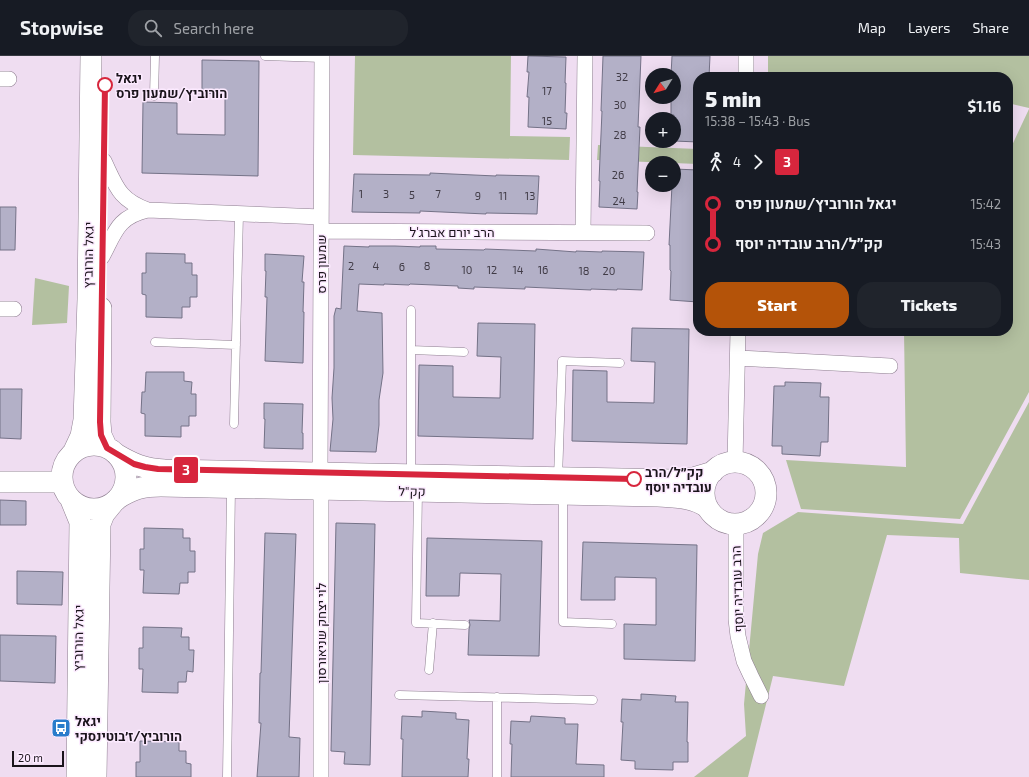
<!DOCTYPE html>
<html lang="en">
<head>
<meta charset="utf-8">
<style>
	body { margin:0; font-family:"Exo 2",Heebo,sans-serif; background:#20242c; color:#f1f3f6; height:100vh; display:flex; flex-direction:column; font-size:15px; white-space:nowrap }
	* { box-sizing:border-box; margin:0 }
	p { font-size:13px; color:#9ea1a6 }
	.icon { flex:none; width:22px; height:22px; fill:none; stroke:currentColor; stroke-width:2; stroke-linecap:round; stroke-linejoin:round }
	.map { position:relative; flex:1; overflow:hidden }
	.drawer { position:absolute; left:693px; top:16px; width:320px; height:264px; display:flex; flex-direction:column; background:#171b24; border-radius:16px; box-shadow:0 4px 16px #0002 }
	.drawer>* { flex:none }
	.badge { padding:0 8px; border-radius:3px; font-size:14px; line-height:26px }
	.needle { width:26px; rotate:233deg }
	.fabs { position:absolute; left:645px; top:12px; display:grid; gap:8px }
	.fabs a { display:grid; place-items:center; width:36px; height:36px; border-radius:50%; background:#171b24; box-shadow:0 4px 16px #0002; font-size:20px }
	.scale { position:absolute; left:12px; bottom:10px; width:52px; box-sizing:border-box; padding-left:4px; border:2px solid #1a141b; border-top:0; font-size:11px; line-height:14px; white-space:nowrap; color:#1a141b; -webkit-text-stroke:3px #fceaff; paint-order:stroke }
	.map>.badge { position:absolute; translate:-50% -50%; box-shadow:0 0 0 2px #fff }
	.legs { display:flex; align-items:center; gap:6px; height:44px; padding:0 12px; font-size:13px }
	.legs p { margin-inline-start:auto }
	.headline { display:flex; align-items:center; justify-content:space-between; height:68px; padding:0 12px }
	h1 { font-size:22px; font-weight:800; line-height:30px }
	.primary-button { display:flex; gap:8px; margin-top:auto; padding:8px 12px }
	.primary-button a { flex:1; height:46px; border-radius:16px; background:#b45309; color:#fff; font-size:16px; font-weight:800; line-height:46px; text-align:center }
	.primary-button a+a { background:#20242c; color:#f1f3f6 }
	ul { padding:0 12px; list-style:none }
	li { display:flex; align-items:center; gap:14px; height:40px; font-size:15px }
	li i { display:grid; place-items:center; width:6px; height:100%; margin:0 5px; background:currentColor }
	li i::after { content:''; width:10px; height:10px; margin:-5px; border:3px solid; border-radius:50%; background:#171b24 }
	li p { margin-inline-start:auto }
	li:first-child i { background:linear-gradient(#0000 50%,currentColor 0) }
	li:last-child i { background:linear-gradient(currentColor 50%,#0000 0) }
	header { display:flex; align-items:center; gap:24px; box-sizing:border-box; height:56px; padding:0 20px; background:#171b24; border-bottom:1px solid #363941 }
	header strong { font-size:19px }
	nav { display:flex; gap:22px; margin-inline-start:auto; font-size:14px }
	.search { width:280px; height:36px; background:#20242c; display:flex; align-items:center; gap:10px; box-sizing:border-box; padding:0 14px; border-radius:16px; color:#9ea1a6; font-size:15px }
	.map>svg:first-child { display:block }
	.green { fill:#b3c0a0 }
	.building { fill:#b3b0c7; stroke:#747287 }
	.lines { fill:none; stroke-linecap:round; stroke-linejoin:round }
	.lane-casing { stroke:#8e7e90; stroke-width:9 }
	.street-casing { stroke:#8e7e90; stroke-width:16 }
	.secondary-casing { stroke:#8e7e90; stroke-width:22 }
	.lane { stroke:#fff; stroke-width:8 }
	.street { stroke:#fff; stroke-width:15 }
	.secondary { stroke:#fff; stroke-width:21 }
	.line-1-casing { stroke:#fff; stroke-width:9 }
	.line-1 { stroke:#d7263d; stroke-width:6 }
	.stop-1-dot { fill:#fff; stroke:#d7263d; stroke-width:2 }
	.labels { text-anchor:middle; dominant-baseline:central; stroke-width:3; stroke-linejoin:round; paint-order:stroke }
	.number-label { font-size:11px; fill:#403b46 }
	.stop-label { font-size:13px; font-weight:bold; fill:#1a141b; stroke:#fceaff; text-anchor:start }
	.street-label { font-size:13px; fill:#1a141b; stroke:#fceaff }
	.poi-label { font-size:13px; font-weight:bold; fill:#1a141b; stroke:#fceaff; text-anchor:start }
</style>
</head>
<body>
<header>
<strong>Stopwise</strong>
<div class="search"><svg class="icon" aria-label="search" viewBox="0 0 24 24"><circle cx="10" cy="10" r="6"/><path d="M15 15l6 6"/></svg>Search here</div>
<nav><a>Map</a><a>Layers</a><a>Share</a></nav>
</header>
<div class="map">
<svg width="1029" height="721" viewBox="0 0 1029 721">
	<rect width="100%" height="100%" fill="#efddf1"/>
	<path class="green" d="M355,0h156l-1,80 60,1 -1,23 -216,-5z
		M768,0h261v52l-21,-5v-26h-240z
		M1029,53v283l-69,127 -159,-10 -15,-49 120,7 -2,-136h104v-177z
		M598,89l100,4v15l-101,-4z
		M35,222l34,8 -2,37 -35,2z
		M1029,346v178l-69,-7 -1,-35 -72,-3 -43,151 -71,-10 -25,101h-54l52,-41 -2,-32 14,-150 5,-21 35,-21 165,12z"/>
	<path class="building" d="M528,0l38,1 -1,26h1l-1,30h2l-1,16 -38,-2 1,-30h-2l2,-25h-2z
		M603,0h38l-3,71h2l-3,65h1l-1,17 -38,-2 1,-26h-1l3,-70h-1z
		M672,0h38l-1,21h-11v65l-24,-1v-26h-3v-18h3v-22h-3z
		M202,4l57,1 -1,115 -116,-3 1,-71 34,1v31l48,1v-41l-23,-1z
		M674,113l24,1v132l-28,-2 1,-29 -1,-1v-25h-1l3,-60h2z
		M430,117l66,3v-1l43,1 -2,38 -51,-1v1l-66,-3v2l-68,-1 2,-38 76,1z
		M0,151h16l-1,43h-15z
		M344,190l25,1v-1h26l25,1v-1h16v3l48,1 1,-1 51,2v-2l40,3v-1l26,1v-1l42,1 -2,38 -25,-1v1l-26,-1v1l-66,-3v2l-51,-2v2l-16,-1v-2l-48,-2 -1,1 -25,-1v1l-25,-1 -2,27 25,2 1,60 -4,27v25l-3,27 -46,-1 3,-32 -1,-21 2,-30v-52l2,-8 5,1z
		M146,197l39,1v9h7v12h5v22h-7v10h-8v11l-36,-1v-22l-4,-1v-21h4z
		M265,198l39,2 -2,26h2l-1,30h1l-1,51 -38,-2 2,-64h-2l1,-26h-1z
		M478,267l57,1 -2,115 -115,-3 1,-71 34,1v31l47,1 1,-41 -24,-1z
		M632,272l57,1 -2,115 -115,-3 1,-71 34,1v31l47,1 1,-41 -24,-1z
		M146,316h38v9l8,1 -1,12h5v22h-7v10h-8v11l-36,-1v-22l-4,-1 1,-21h3z
		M785,326l36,1 -1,14h9l-1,45h-7l-1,14 -38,-2v-8h-10l2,-60h11z
		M0,333h22l-1,50 -21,-1z
		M264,347l39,1 -1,29h1v16l-39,-1 1,-29h-1z
		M0,444l26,1v24h-26z
		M336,467l39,1 -5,241 -26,-1 1,-12 -14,-1z
		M144,472l39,1v9h7v13h5v21h-7v11h-8l-1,11 -36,-1 1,-23h-4v-21h4z
		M265,477l31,1 -7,203 11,1 -1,39h-42l4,-54h-2l1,-50h1z
		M427,482l115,3 -3,115 -71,-1 1,-26 1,-4 -1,-5 31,1 1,-47 -41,-1 -1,23h-33z
		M583,486l114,3 -2,116 -71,-2v-35l32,1v-47l-41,-1v23h-34z
		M17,515l46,1 -1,33 -45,-1z
		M143,571l39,1 -1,9h8v13h5l-1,22 -6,-1 -1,11h-8v11l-36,-1 1,-23h-4v-21h4z
		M0,579l56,1 -1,47 -55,-2z
		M641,638l35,2 -1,6h13l-1,40h1v20h-15v8l-38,-1v-8l-14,-1 2,-38h-2l1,-23 19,1z
		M422,655l34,2v6l13,1 -2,39h2l-1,18h-66l1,-38h-2l1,-23 20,1z
		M531,660l34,2v6h13l-2,40 28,1v12h-93l1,-33h-2l1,-23 19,1z
		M140,685l39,1v9h7v12l5,1v13h-55v-15h4z"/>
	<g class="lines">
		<defs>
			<path id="lane" d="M265,0l57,2
				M154,40l1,-40
				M155,286l81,3
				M411,294l53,2
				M234,368l5,-210
				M411,419v-165
				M558,422l4,-117 58,2
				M418,435l-2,132 49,2
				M563,438v128l49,2
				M429,614l4,-47
				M399,639l194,5
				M227,721l4,-289
				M497,721v-80"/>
			<path id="street" d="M746,21v-21
				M0,23h9
				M104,105c12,25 15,39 44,49
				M321,175l326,2
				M583,176l2,-176
				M102,201c13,-24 15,-40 46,-47l173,7
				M0,253h14
				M738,302l152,8
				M735,406l3,-131
				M320,417l2,-417
				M736,469v94l2,17 6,25 7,15 10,20
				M321,721v-288"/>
			<path id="secondary" d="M101,252l-1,114 1,13 6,13
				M62 421a32 32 0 1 1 64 0a32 32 0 1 1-64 0Z
				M74,395l7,-15 3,-16 4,-121 3,-243
				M116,398c17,10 28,15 49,16l508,10 20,-2 20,-6
				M704 437a31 31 0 1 1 62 0a31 31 0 1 1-62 0Z
				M0,426h62
				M117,443c15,-10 26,-13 44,-13l497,10c17,1 36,1 50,12
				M71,444l9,22 -3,255
				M96,721l4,-253 4,-10 9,-11"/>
		</defs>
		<use href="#lane" class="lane-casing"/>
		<use href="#street" class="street-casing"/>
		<use href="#secondary" class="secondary-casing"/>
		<use href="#lane" class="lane"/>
		<use href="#street" class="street"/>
		<use href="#secondary" class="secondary"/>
	</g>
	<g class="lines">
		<defs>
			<path id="line-1" d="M105,29l-5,337 1,13 6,13 27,16 11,3 13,2 476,10"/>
		</defs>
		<use href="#line-1" class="line-1-casing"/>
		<use href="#line-1" class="line-1"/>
	</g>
	<defs>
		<symbol id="bus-square" viewBox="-11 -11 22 22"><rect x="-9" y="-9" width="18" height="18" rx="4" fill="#2a7ccb" stroke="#fceaff"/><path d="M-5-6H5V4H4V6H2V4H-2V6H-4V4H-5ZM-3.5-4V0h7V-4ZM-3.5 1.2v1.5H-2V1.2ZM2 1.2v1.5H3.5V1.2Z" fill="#fff"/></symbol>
	</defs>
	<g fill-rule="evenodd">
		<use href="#bus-square" x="50" y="661" width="22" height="22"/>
	</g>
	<g class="stop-1-dot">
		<circle cx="105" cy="29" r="7"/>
		<circle cx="634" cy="423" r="7"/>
	</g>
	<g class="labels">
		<g class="number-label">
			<text x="622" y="20">32</text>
			<text x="547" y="34">17</text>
			<text x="620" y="48">30</text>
			<text x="547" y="64">15</text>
			<text x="620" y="78">28</text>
			<text x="618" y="118">26</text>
			<text x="361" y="137">1</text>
			<text x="386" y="137">3</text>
			<text x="438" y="137">7</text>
			<text x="412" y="138">5</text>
			<text x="478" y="139">9</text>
			<text x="503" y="139">11</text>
			<text x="530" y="139">13</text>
			<text x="619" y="144">24</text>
			<text x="351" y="209">2</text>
			<text x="376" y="209">4</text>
			<text x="427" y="209">8</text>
			<text x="402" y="210">6</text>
			<text x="467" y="213">10</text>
			<text x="492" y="213">12</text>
			<text x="518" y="213">14</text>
			<text x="543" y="213">16</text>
			<text x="584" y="214">18</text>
			<text x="609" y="214">20</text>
		</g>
		<g class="stop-label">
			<text x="116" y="22">יגאל<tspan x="116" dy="15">הורוביץ/שמעון פרס</tspan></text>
			<text x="645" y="416">קק״ל/הרב<tspan x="645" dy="15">עובדיה יוסף</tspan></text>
		</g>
		<g class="street-label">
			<text x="452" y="176">הרב יורם אברג'ל</text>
			<text transform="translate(88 199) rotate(-89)">יגאל הורוביץ</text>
			<text transform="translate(321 208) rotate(-90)">שמעון פרס</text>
			<text transform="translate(412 435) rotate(1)">קק"ל</text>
			<text transform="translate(737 533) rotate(-92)">הרב עובדיה יוסף</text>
			<text transform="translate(321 577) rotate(-90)">לוי יצחק שניאורסון</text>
			<text transform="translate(78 582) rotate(-89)">יגאל הורוביץ</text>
		</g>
		<g class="poi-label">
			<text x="75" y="665">יגאל<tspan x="75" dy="15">הורוביץ/ז׳בוטינסקי</tspan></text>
		</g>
	</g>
</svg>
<div class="fabs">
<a><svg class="needle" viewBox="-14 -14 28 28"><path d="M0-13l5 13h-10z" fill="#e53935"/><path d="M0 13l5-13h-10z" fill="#9ea1a6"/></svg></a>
<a>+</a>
<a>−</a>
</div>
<div class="scale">20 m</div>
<b class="badge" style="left:186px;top:414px;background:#d7263d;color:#fff">3</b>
<section class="drawer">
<div class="headline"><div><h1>5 min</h1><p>15:38 – 15:43 · Bus</p></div><b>$1.16</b></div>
<div class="legs"><svg class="icon" aria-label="walk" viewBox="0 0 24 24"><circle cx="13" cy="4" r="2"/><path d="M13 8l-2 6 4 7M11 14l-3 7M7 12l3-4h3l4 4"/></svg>4<svg class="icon" aria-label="forward" viewBox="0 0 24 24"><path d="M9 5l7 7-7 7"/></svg><b class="badge" style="background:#d7263d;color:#fff">3</b></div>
<ul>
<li><i style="color:#d7263d"></i><b>יגאל הורוביץ/שמעון פרס</b><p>15:42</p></li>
<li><i style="color:#d7263d"></i><b>קק״ל/הרב עובדיה יוסף</b><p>15:43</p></li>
</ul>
<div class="primary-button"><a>Start</a><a>Tickets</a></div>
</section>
</div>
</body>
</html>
